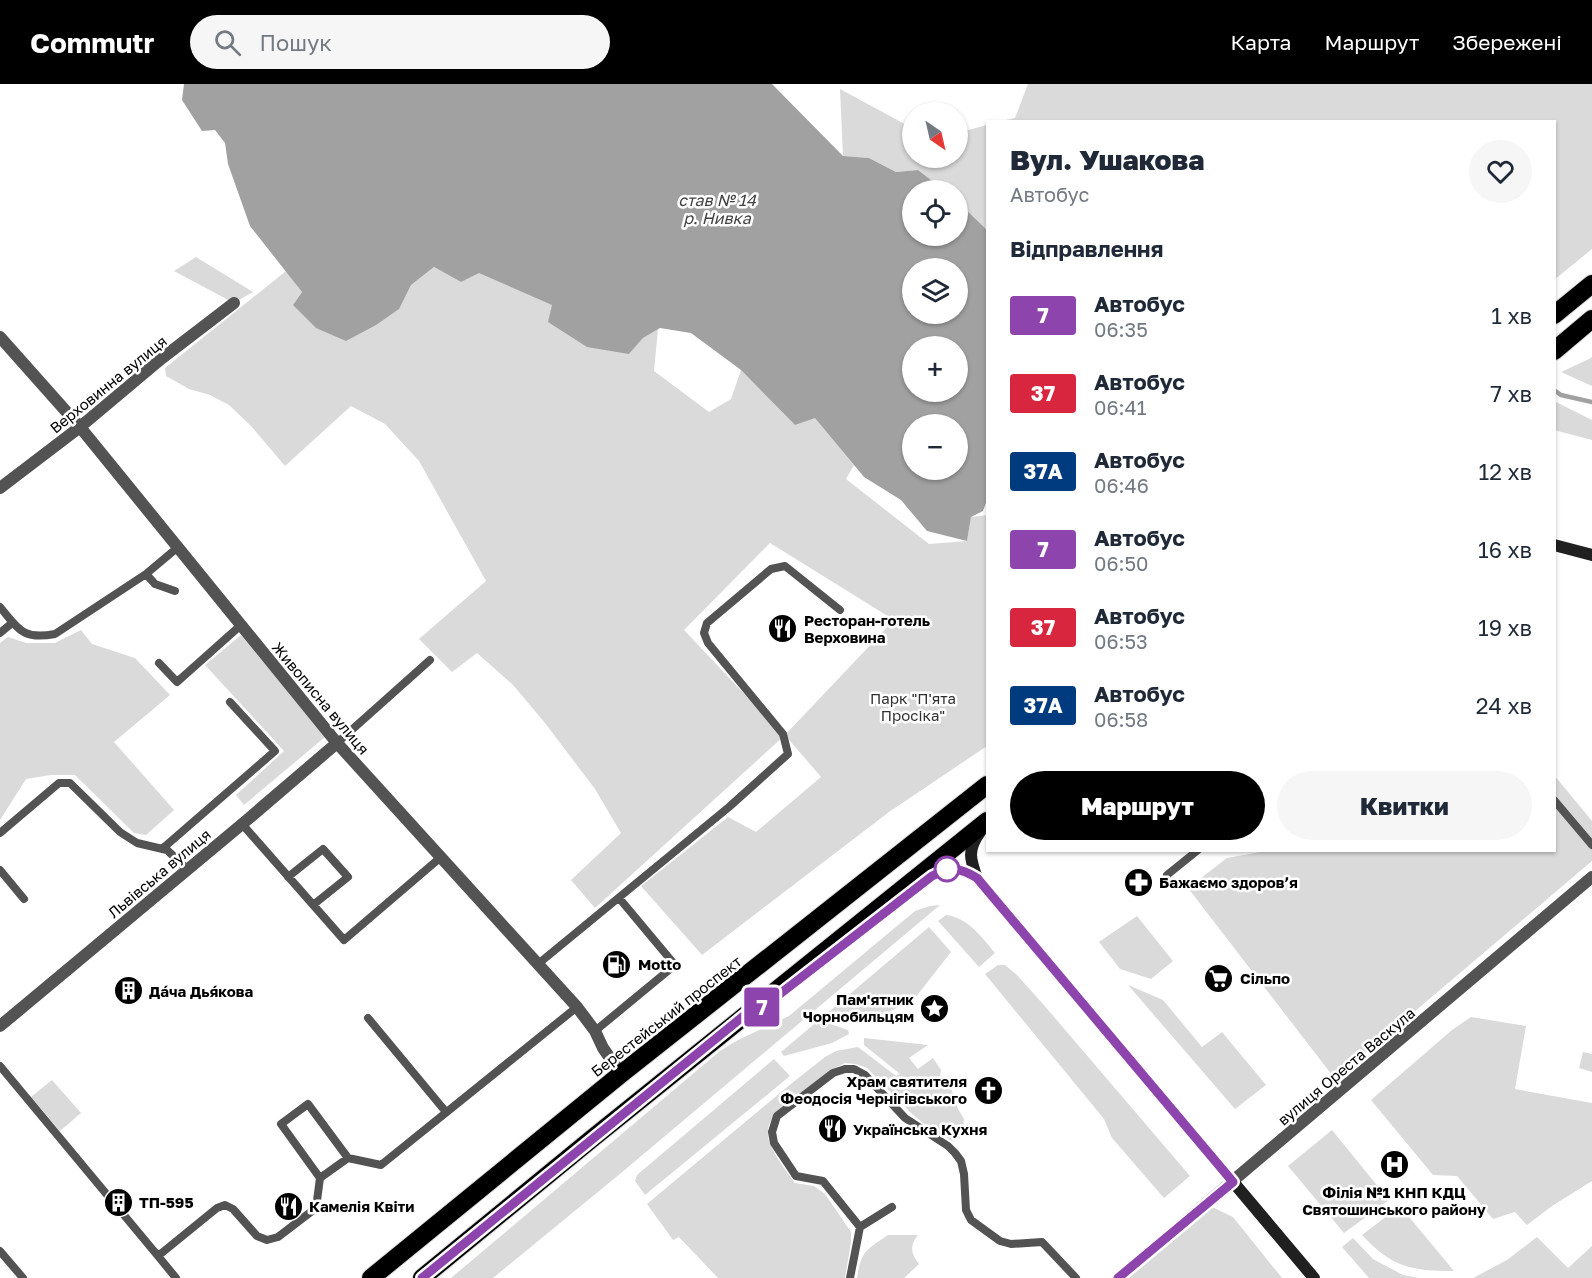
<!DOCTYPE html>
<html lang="uk">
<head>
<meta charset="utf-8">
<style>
	body { margin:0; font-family:"Golos Text",sans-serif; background:#f6f6f7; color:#1f2937; height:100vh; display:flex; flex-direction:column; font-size:22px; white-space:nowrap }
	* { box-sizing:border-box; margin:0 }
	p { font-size:20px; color:#747a83 }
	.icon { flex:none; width:33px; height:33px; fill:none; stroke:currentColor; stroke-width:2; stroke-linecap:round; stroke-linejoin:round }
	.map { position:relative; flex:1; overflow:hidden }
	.side { position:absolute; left:986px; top:36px; width:570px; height:732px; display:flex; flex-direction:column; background:#fff; border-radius:0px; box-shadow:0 2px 4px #0004 }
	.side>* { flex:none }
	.badge { padding:0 12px; border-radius:4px; font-size:21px; line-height:39px }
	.needle { width:39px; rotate:146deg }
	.fabs { position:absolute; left:902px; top:18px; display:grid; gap:12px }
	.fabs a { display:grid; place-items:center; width:66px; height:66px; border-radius:50%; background:#fff; box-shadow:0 2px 4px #0004; font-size:30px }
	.map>.badge { position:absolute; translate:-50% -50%; box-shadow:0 0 0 3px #fff }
	h2 { padding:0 24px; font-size:22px; line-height:54px }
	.round { display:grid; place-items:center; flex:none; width:63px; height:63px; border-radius:32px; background:#f6f6f7 }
	.summary { display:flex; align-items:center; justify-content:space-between; height:102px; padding:0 24px }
	h1 { font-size:28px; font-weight:800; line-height:45px }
	.action { display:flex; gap:12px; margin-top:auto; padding:12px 24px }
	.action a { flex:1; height:69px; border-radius:36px; background:#000; color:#fff; font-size:24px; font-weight:800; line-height:69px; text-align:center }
	.action a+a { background:#f6f6f7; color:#1f2937 }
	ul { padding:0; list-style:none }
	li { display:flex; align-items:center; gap:18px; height:78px; padding:0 24px }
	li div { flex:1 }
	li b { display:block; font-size:22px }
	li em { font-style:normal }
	li .badge { min-width:66px; font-weight:700; text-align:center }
	header { display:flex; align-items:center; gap:36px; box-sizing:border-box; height:84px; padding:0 30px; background:#000; color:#fff }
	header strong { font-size:28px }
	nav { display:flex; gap:33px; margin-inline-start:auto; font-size:21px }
	.search { width:420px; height:54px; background:#f6f6f7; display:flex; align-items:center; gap:15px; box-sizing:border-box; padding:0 21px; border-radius:33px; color:#747a83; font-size:22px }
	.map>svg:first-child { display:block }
	.green { fill:#dadada }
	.water { fill:#a1a1a1; fill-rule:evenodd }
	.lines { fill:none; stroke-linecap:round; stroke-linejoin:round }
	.stream { stroke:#a1a1a1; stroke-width:4.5 }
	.highway-casing { stroke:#dbdbdb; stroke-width:20 }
	.lane { stroke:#535353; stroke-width:8 }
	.street { stroke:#535353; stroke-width:12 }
	.secondary { stroke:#202020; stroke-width:12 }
	.highway { stroke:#000; stroke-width:18 }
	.line-casing { stroke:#fff; stroke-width:14 }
	.line { stroke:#8e44ad; stroke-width:9 }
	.stop-dot { fill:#fff; stroke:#8e44ad; stroke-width:3 }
	.labels { text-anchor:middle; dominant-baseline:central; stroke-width:5; stroke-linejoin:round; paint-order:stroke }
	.street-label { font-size:15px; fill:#000; stroke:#fff }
	.poi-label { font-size:15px; font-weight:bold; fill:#000; stroke:#fff; text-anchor:start }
	.park-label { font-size:15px; fill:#313131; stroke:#fff }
	.water-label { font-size:16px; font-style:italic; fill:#424242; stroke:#fff }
</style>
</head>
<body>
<header>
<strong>Commutr</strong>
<div class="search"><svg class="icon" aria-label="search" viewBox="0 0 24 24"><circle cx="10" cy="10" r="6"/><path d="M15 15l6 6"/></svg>Пошук</div>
<nav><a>Карта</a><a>Маршрут</a><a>Збережені</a></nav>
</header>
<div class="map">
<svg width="1592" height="1194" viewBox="0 0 1592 1194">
	<rect width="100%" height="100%" fill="#fff"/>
	<path class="green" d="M1028,0h564v165l-38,31v-158l-552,-1 13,-3z
		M840,5l72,39v30h45v-25l30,-8v105l-30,-29v-11h-13l-26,-20 -22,2 -27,-14 -26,-2z
		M196,173l57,35 -19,11 -60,-32z
		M434,183l27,15 18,-10 74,33 76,49 14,-16 15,-9 -4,42 55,41 22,-13 10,-29 54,55 20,-8 39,48 -8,14 83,65 38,-3 4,-24 16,-2v231l-98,66 -187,143 -61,-69 87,-69 28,15 65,-55 -36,-42 109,-115 -124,-77 -86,87 100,106 -189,172 -24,-28 50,-47 -26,-44 -50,-66 -32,-38 -36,-32 -25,19 -33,-33 67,-58 -67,-120 -34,-37 -34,-18 -66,60 -34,-40 -22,-21 -19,-10 -21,-6 -23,-13 -1,-8 121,-97 16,21 -9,13 105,4 13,-24z
		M1592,273v29l-31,-14 28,-13z
		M1554,317l38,19v20l-38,-10z
		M81,546l11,14 43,14 35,37 -56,47 60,68 -28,25 -12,-2 -59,-58h-24l-25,4 -26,41v-177l8,-6 18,6h29z
		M241,551l84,102 -81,68 -8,-10 48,-44 -79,-86z
		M1554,691l38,46v40l-257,218 -147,-191 39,-30 39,-7 288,-1z
		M940,821l-319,268 -128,105h-42l269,-227 18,-11 51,-24 126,-105 15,-5z
		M946,831c22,3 35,21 49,38l-16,14 -41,-46z
		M1137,832l36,45 -22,18 -31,-10 -21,-27z
		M929,843l22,25 -36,46 -37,20 -19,6 -15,-1 -19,-8z
		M998,881h7l11,9 27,30 147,172 -26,22 -52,-60 -8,-19 -119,-145z
		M1128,901l35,15 39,47 20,-15 44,53 -31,24z
		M1471,933l55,9 -11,63 77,14v78l-40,25 -25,19 -12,-13 -22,7 -36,-43 -24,-1 -62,-75 81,-70z
		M819,936l29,10 1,4 -17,9 -48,13 -3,-4z
		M864,954l64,7 -19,13 9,11 15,-11 8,12 -1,5 12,16 6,18 6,10 -1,10 -4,10 -7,2 -29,-18 -13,-11 -43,-44 -11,-4 -11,-1 -14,7 -55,43c-4,6 -8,11 -8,18 -2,15 18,39 27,52l19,3 11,8 26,38v10l-6,36h-127l-39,-41 -6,3 -26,-36 145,-121 33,-26 11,-6 22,-4 38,29 4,-2 -36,-29z
		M1583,968l9,2v18l-13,-4z
		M774,975l16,17 -145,119 -10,-14 2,-6z
		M52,996l29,33 -21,18 -29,-34z
		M1332,1046l57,70 -45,33 -56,-67z
		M1400,1122l54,65c-44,0 -62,-4 -92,-36z
		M1212,1123l21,10 49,61h-155z
		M888,1151h30c-9,11 -7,19 1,29l-15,14h-47c4,-27 9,-28 31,-43z
		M1537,1153l31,31 24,-22v32h-119l34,-18z
		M1353,1154l20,21 30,16 16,3h-50l-27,-31z"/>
	<path class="water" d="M184,0h588l71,72 26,2 27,14 22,-2 26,20h-32v46h45v-35l30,29v270l-4,11 -12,6 -4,24 -40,-10 -26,-31 -37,-23 -49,-59 -20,7 -54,-55 -50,-37 -31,-5 -17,10 -14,16 -42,-7 -39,-25 4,-17 -73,-32 -18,9 -27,-15 -23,18 -12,24 -23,16 -30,16 -30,-13 -23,-23 9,-13 -52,-66 -22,-62 -3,-21 -10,-13 -13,1 -20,-31zM912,184h45v46h-45zM912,262h45v46h-45zM912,340h45v46h-45z"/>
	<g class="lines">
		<path class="stream" d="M1554,306l7,5 31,7"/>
		<defs>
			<path id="highway" d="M1554,231l38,-31
				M1554,267l38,-32
				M371,1194l250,-204 366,-289
				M422,1194l172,-141 393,-316"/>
		</defs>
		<use href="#highway" class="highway-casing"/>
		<path class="lane" d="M175,507l-20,-7 -9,-10 31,-26
			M0,523c19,23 23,33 55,27l91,-60
			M0,549l12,-10
			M159,579l18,19 64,-57
			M337,659l93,-83
			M1554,716l38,45
			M242,740l102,116 97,-83
			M0,749l59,-50h11l50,49 17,11 30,7 20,19
			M162,765l113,-98 -45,-49
			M0,786l24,29
			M1167,791l31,-25
			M288,793l35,-28 25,28 -35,28
			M538,880l191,-157 59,-53 -5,-20 -75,-91 -4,-10 3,-10 64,-54 14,-3 55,44
			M368,934l78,94
			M595,947l80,-66 -56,-67
			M0,982l158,190
			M320,1094l-39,-54 27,-20 40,54 33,7 196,-158
			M892,1123l-32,20 -37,-46 -27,-5 -22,-33 -2,-11 5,-16 56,-43 12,-4h9l11,6 40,43 43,28 7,7 6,8 3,13 2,36 5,10 29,21 11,3 31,-2 34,36
			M0,1167l23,27
			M176,1194l-18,-22 59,-48 8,-3 8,4 24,27 10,4 11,-3 38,-29 4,-30 28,-20
			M850,1194l10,-51"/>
		<path class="street" d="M0,253l80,90 257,316 240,264 18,24 8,17 18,26
			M0,404l80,-61 81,-68 73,-56
			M0,942l247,-206 90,-77
			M1118,1194l474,-401"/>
		<path class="secondary" d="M1554,461l38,10
			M977,794c-7,-19 -10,-28 3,-46
			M922,799c20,-15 33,-19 55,-5l337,400"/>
		<use href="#highway" class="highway"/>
	</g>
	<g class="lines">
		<defs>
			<path id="line" d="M422,1194l324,-264 21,-10 165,-128c19,-9 27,-9 45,2l256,304 -115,96"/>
		</defs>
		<use href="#line" class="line-casing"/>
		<use href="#line" class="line"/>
	</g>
	<defs>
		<symbol id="restaurant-disc" viewBox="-11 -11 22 22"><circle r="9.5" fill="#000" stroke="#fff"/><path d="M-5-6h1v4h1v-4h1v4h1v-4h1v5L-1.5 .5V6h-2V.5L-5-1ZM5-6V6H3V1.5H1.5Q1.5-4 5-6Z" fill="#fff"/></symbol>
		<symbol id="pharmacy-disc" viewBox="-11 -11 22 22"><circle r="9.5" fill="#000" stroke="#fff"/><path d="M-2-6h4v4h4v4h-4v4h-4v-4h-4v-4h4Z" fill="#fff"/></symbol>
		<symbol id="fuel-disc" viewBox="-11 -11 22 22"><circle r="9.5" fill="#000" stroke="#fff"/><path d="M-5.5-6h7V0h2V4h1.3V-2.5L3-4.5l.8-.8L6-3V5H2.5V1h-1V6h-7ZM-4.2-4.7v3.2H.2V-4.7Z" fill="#fff"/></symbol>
		<symbol id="supermarket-disc" viewBox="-11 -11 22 22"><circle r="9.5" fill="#000" stroke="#fff"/><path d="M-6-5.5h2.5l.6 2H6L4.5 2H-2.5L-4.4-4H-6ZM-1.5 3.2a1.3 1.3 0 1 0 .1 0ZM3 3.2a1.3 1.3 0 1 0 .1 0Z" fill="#fff"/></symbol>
		<symbol id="building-disc" viewBox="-11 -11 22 22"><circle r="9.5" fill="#000" stroke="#fff"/><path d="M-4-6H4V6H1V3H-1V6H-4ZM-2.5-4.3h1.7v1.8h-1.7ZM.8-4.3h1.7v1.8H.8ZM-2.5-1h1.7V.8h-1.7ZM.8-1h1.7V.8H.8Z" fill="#fff"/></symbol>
		<symbol id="sight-disc" viewBox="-11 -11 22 22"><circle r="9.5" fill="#000" stroke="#fff"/><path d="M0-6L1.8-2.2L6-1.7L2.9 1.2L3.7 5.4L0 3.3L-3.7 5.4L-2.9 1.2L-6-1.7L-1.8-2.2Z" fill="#fff"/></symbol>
		<symbol id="church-disc" viewBox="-11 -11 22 22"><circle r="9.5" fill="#000" stroke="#fff"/><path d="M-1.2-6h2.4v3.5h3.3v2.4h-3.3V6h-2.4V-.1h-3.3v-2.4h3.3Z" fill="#fff"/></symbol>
		<symbol id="hospital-disc" viewBox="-11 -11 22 22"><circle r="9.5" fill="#000" stroke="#fff"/><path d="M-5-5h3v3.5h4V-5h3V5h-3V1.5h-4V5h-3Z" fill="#fff"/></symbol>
	</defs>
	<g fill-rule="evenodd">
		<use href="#restaurant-disc" x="766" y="528" width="33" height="33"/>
		<use href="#pharmacy-disc" x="1122" y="782" width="33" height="33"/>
		<use href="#fuel-disc" x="600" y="864" width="33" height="33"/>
		<use href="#supermarket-disc" x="1202" y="878" width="33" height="33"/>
		<use href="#building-disc" x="112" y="890" width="33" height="33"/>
		<use href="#sight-disc" x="918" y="908" width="33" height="33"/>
		<use href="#church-disc" x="972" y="990" width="33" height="33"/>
		<use href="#restaurant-disc" x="816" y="1028" width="33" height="33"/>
		<use href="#hospital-disc" x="1378" y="1064" width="33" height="33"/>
		<use href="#building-disc" x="102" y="1102" width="33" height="33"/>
		<use href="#restaurant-disc" x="272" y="1106" width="33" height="33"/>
	</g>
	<circle class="stop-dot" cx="947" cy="785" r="12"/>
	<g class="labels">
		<g class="street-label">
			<text transform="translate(108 300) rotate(-39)">Верховинна вулиця</text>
			<text transform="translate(321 614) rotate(50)">Живописна вулиця</text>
			<text transform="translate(159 789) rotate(-40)">Львівська вулиця</text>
			<text transform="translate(666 932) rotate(-38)">Берестейський проспект</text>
			<text transform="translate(1346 982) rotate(-40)">вулиця Ореста Васкула</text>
		</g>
		<g class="poi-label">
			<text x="804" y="536">Ресторан-готель<tspan x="804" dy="17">Верховина</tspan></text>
			<text x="1159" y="798">Бажаємо здоровʼя</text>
			<text x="638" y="880">Motto</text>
			<text x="1240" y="894">Сільпо</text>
			<text x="149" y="907">Да́ча Дья́кова</text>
			<text x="914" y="915" text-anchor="end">Пам'ятник<tspan x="914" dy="17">Чорнобильцям</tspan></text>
			<text x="967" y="997" text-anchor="end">Храм святителя<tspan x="967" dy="17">Феодосія Чернігівського</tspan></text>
			<text x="853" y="1045">Українська Кухня</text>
			<text x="1394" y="1108" text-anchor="middle">Філія №1 КНП КДЦ<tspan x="1394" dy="17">Святошинського району</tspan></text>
			<text x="139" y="1118">ТП-595</text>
			<text x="309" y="1122">Камелія Квіти</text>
		</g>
		<g class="park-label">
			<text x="913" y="614">Парк "П'ята<tspan x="913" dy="17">Просіка"</tspan></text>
		</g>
		<g class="water-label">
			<text x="717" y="116">став № 14<tspan x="717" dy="18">р. Нивка</tspan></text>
		</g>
	</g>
</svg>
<div class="fabs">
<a><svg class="needle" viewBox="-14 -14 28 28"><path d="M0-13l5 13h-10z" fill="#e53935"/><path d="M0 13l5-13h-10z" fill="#747a83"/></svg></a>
<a><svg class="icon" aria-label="locate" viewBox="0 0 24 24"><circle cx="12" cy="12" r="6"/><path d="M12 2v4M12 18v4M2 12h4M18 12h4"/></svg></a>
<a><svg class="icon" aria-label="layers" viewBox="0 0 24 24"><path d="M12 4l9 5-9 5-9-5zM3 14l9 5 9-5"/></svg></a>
<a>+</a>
<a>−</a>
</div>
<b class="badge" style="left:762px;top:923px;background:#8e44ad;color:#fff">7</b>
<section class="side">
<div class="summary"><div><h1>Вул. Ушакова</h1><p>Автобус</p></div><a class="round"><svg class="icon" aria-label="heart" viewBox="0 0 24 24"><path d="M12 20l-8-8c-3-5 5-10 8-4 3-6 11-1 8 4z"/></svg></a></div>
<h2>Відправлення</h2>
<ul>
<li><span class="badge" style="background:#8e44ad;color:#fff">7</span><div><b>Автобус</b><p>06:35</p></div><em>1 хв</em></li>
<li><span class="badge" style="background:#d7263d;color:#fff">37</span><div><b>Автобус</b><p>06:41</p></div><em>7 хв</em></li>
<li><span class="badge" style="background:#003b80;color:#fff">37А</span><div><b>Автобус</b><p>06:46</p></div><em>12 хв</em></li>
<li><span class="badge" style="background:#8e44ad;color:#fff">7</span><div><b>Автобус</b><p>06:50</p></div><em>16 хв</em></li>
<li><span class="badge" style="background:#d7263d;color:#fff">37</span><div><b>Автобус</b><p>06:53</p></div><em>19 хв</em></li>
<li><span class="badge" style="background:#003b80;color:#fff">37А</span><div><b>Автобус</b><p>06:58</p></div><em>24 хв</em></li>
</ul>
<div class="action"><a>Маршрут</a><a>Квитки</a></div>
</section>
</div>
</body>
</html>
